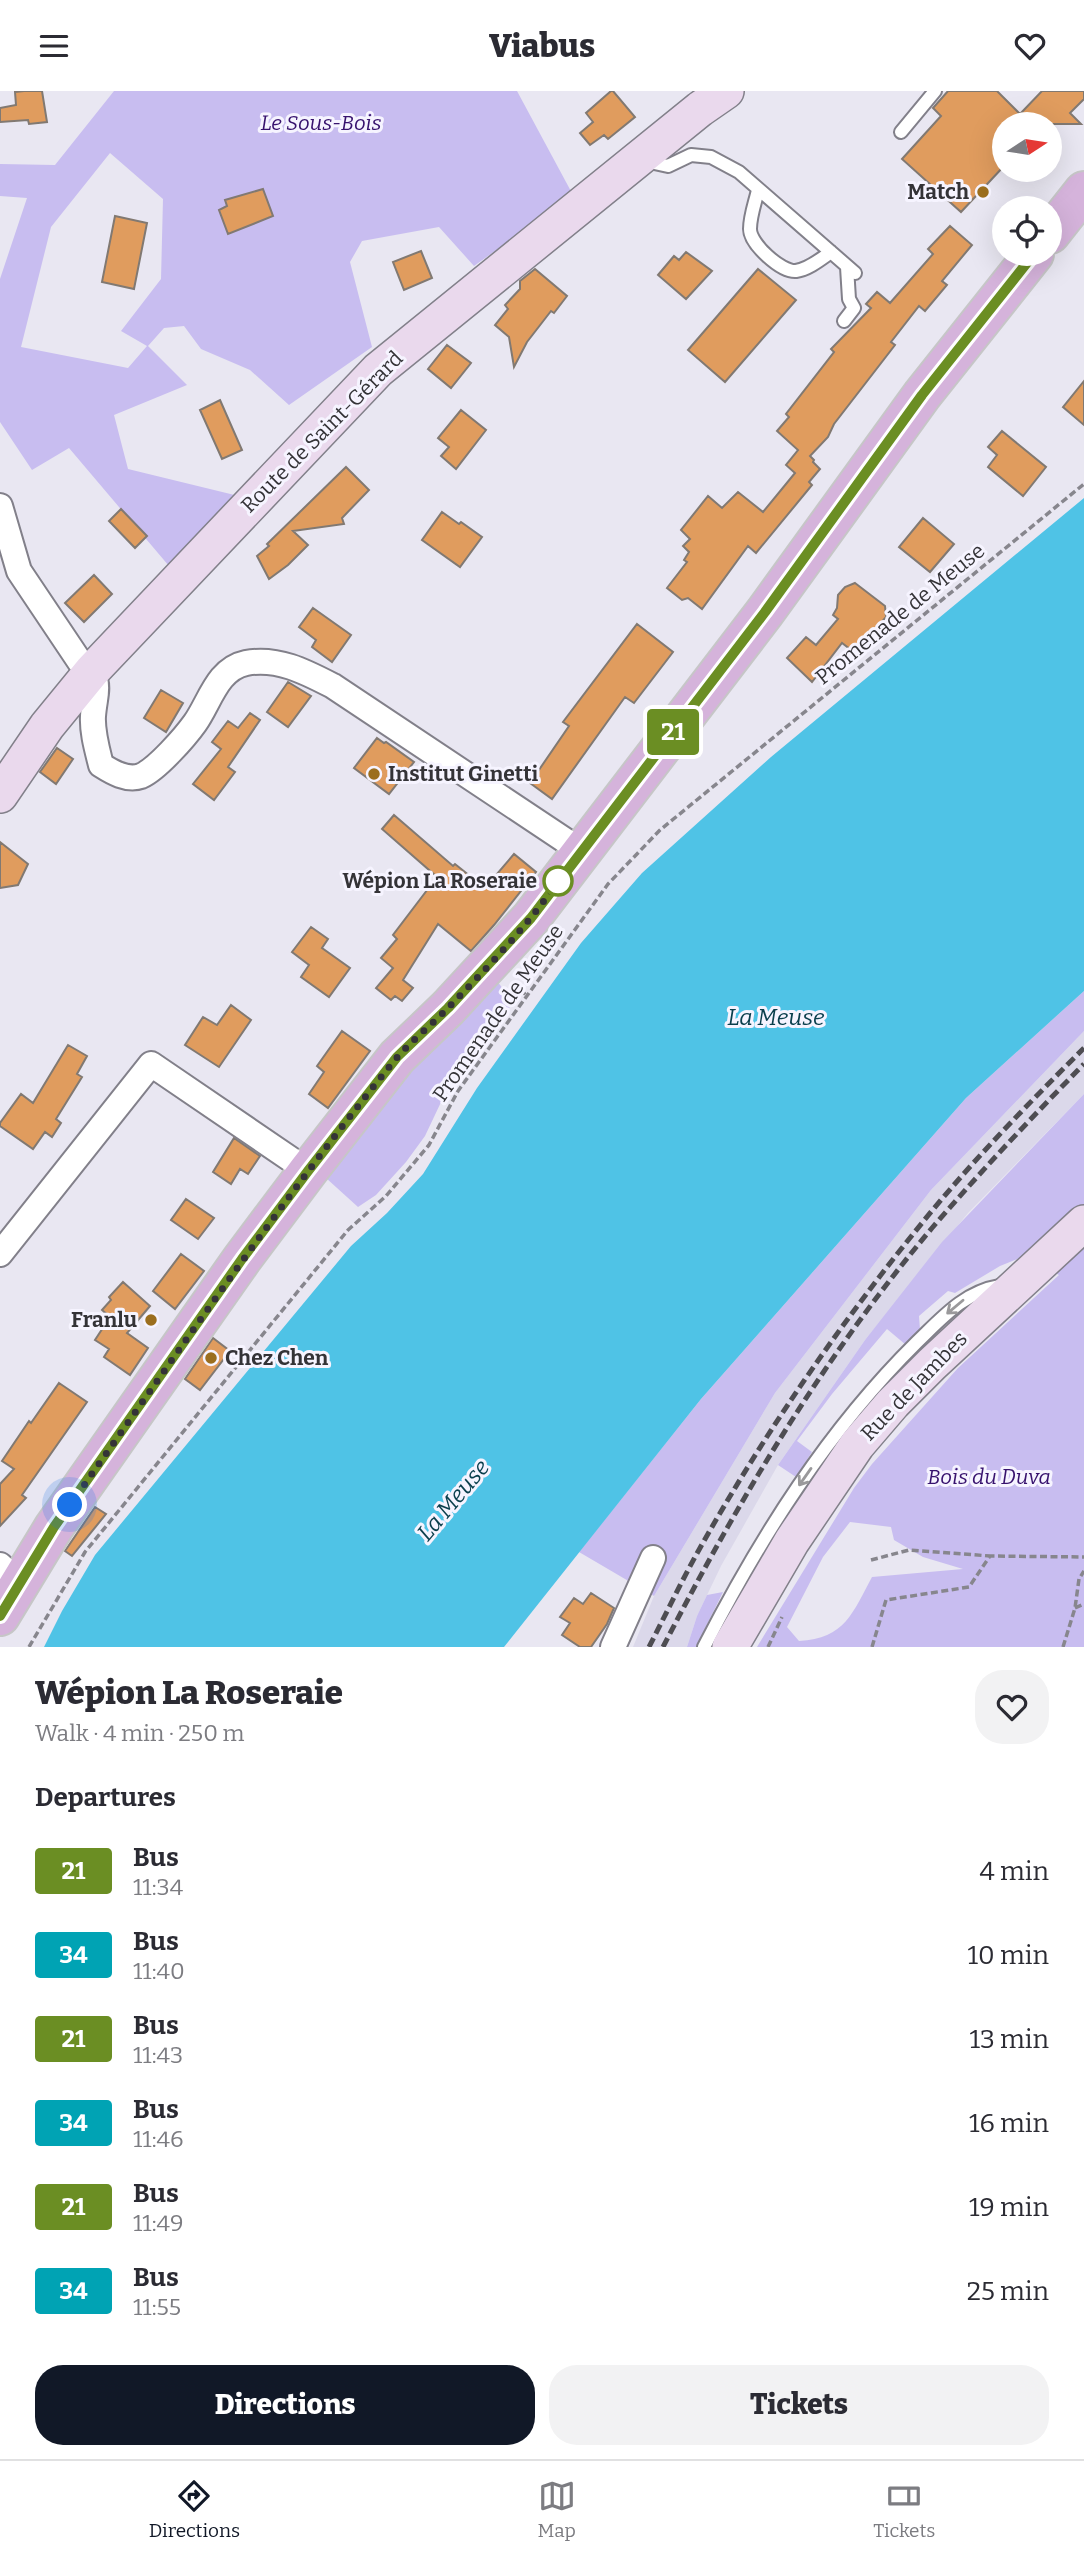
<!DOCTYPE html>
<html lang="en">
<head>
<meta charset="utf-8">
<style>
	body { margin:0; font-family:Bitter,serif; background:#f2f2f3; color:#2b2b33; height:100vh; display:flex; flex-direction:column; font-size:26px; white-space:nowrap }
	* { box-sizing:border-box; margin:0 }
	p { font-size:23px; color:#7c7c81 }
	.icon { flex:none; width:38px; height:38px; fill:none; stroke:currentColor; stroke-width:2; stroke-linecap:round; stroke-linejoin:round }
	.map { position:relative; height:1556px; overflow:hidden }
	.panel { display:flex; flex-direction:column; background:#fff; flex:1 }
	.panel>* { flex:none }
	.badge { padding:0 14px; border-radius:5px; font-size:24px; line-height:46px }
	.needle { width:46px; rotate:78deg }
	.tools { position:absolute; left:992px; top:21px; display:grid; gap:14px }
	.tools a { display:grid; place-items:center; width:70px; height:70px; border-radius:50%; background:#fff; box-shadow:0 7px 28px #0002; font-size:35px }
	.you { position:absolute; width:35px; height:35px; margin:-18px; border:5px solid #fff; border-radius:50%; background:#1a73e8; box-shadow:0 0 0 10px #1a73e833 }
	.map>.badge { position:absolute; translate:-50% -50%; box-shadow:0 0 0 4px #fff }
	h2 { padding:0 35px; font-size:26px; line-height:63px }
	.round { display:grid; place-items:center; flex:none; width:74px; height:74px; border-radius:28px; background:#f2f2f3 }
	.summary { display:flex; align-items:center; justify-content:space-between; height:119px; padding:0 35px }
	h1 { font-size:33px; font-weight:800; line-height:52px }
	.action { display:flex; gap:14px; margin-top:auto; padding:14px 35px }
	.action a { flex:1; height:80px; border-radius:28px; background:#111827; color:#fff; font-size:28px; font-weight:800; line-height:80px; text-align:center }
	.action a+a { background:#f2f2f3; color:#2b2b33 }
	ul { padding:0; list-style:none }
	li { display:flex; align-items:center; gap:21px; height:84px; padding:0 35px }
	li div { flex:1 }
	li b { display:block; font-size:26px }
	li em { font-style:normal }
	li .badge { min-width:77px; font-weight:700; text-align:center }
	header { display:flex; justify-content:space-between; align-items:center; height:91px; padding:0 35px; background:#fff; font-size:32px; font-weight:800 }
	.tab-bar { display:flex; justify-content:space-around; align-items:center; height:98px; border-top:2px solid #e1e1e2; background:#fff; font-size:19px; color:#7c7c81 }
	.tab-bar a { display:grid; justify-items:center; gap:4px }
	.tab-bar .on { color:#111827 }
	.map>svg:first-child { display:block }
	.built { fill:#dbd8ea }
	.green { fill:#c8bdf0; fill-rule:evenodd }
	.water { fill:#4fc3e6 }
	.building { fill:#e09c5e; stroke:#817972; stroke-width:2 }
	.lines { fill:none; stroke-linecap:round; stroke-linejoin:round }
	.service-casing { stroke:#82808a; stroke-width:16 }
	.minor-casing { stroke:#82808a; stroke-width:28 }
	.secondary-casing { stroke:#82808a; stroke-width:38 }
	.primary-casing { stroke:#c6c6c7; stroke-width:42 }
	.path { stroke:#87868d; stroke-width:3.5; stroke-dasharray:7 3.5; stroke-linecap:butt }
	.service { stroke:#fff; stroke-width:12 }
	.minor { stroke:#fff; stroke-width:24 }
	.secondary { stroke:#ead9ed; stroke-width:35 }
	.primary { stroke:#d5b3db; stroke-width:38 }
	.rail { stroke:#4e4d52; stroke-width:5; stroke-dasharray:10 5; stroke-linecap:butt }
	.oneway { stroke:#9a999b }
	.line-casing { stroke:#fff; stroke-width:16 }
	.line { stroke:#6b8e23; stroke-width:10 }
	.walk { stroke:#343337; stroke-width:7; stroke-dasharray:0 12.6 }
	.poi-dot { fill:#9b6e1e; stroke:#f6f4ff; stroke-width:2.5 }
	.stop-dot { fill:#fff; stroke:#6b8e23; stroke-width:3.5 }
	.labels { text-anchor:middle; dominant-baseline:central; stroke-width:6; stroke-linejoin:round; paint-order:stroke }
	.park-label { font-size:21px; font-style:italic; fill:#37126e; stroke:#f6f4ff }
	.poi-label { font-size:21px; font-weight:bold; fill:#343337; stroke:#f6f4ff; text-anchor:end }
	.street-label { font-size:21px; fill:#343337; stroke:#f6f4ff }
	.stop-label { font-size:21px; font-weight:bold; fill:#343337; stroke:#f6f4ff; text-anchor:end }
	.water-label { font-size:23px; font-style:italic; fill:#0a3f4d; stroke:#f6f4ff }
</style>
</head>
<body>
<header><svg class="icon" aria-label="menu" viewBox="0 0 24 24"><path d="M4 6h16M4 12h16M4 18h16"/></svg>Viabus<svg class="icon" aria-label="heart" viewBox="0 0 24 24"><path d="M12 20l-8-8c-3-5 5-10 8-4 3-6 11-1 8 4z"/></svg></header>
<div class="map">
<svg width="1084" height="1556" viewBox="0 0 1084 1556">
	<rect width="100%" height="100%" fill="#e9e7f2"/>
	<path class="built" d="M1084,940v63l-116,119 -103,127 -87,125 -57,101 -24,50 -10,31h-54l21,-51 121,-203 156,-203z"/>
	<path class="green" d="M114,0h403l56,104 -99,71 -35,-39 -77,14 -12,21 22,85 -83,58 -39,-35 -49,-21 -17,-23 -20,2 -16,18 39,39 -73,30 14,54 127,31 -75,79 -111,-131 -37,22 -32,-48v-143l27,-81 -27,-2v-32l55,1zM110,62l53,46 -2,80 -40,52 26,15 -19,22 -107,-21 30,-120z
		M495,887l18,25 -62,78 -26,55 -19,26 -30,33 -18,12 -32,-29 91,-115z
		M1084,900v40l-153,159 -156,203 -121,203 -75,-44 122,-153 265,-301z
		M1084,1003v553h-327l97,-159 18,-24 86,-96 101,-93 -34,-19 -25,10 -45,27 -7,-2 -29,25 1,14 -14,15 -19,-16 -55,65 -35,47 15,11 -16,25 -18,-12 87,-125 77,-98zM850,1431l41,5 3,13 29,17 40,12 -91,8c-19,35 -27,62 -73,64l-12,-14 36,-70z
		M723,1501l-27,55h-9l10,-31 10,-21z"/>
	<path class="water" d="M1084,407v493l-118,107 -265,301 -197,248h-460l18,-36 33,-56 256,-309 36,-33 36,-39 54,-86 104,-145 61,-70 129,-116z"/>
	<path class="building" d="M24,0h18l5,31 -18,2 -1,-4 -28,2v-14l16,-3 -1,-13z
		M611,0h2l22,26 -27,22 -4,-4 -14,10 -10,-12 13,-11 -7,-9z
		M948,0h49l23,23 22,-23h42v8l-14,14 11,11h-77v42l-43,46 -59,-53 39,-43 -8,-8z
		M263,98l10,27 -45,18 -9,-24 8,-4 -2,-6z
		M115,125l32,7 -13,66 -32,-7z
		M950,135l22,19 -30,36 5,4 -22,26 -6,-5 -28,36 4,3 -61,79 -6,13 -18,19 4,4 -1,2 7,7 -11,13 3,3 -56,68 -8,-7 -46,63 -14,-11 -6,2 -15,-12 20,-26 -3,-2 5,-8 -6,-6 7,-7 -9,-9 27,-34 14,12 16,-16 25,20 32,-39 -9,-8 12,-15 -21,-19 12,-14 -3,-3 48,-62 -3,-3 40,-41 -5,-4 11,-12 13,11 43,-49 -5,-5z
		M421,160l11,27 -28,12 -11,-28z
		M686,161l26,19 -26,28 -28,-24 16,-19 5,4z
		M535,178l32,27 -13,17 -3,-2 -24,31 -13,25 -5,-30 -14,-12 13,-16 -3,-4 15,-16v-8z
		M758,178l38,31 -71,82 -37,-32z
		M447,254l24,18 -20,25 -23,-19z
		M1084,290v44l-21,-18z
		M220,309l22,50 -20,9 -22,-49z
		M461,319l25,20 -30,39 -15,-13 8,-9 -11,-9z
		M1002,340l44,36 -23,29 -35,-29 9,-12 -9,-8z
		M346,376l23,23 -27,28 2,6 -51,7 15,14 -20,20 -19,14 -12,-23 12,-10 -2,-2z
		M121,418l26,27 -12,12 -26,-27z
		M442,421l17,12 2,-2 21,15 -22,30 -38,-27z
		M923,427l31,26 -24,28 -31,-25z
		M94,484l18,19 -28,28 -19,-19z
		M855,492l30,23 1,11 -31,36 -13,-10 -30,39 -25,-24 19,-21 10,8 22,-26 -5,-4 4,-7 1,-13 7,-8z
		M313,517l38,27 -19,27 -20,-15 4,-7 -17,-13z
		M637,533l36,28 -39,51 -9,-6 -73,102 -22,-16 39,-57 -6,-4z
		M288,591l23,14 -23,31 -21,-15z
		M161,599l22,13 -17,29 -22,-14z
		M250,622l10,7 -32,47 7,5 -21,28 -21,-16 28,-35 -9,-7 16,-21 10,7z
		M377,647l7,5 2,-1 28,20 -25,32 -35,-26z
		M57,657l16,11 -17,25 -16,-12z
		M394,724l59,51 2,-2 30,24 29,-34 22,18 -42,53 -23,26 -33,-27 -35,56 10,8 -11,13 -7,-5 -4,4 -15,-12 17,-20 -12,-10 16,-19 -4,-4 44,-58 -55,-48z
		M0,751l28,22 -10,21 -18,3z
		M311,836l17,12 -6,9 28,20 -21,29 -28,-20 8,-12 -17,-13z
		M231,914l20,15 -32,47 -34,-22 18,-28 14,8z
		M342,940l28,20 -42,57 -19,-14 15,-22 -7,-6z
		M68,954l19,11 -10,18 5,3 -26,42 5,4 -9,14 -7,-5 -12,17 -33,-23v-3l21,-29 12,9z
		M234,1047l26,18 -12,18 -8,-5 -9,15 -18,-12z
		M186,1108l28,19 -16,21 -27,-19z
		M181,1163l23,17 -29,38 -22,-18z
		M123,1191l27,24 -23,27 21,15 -18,27 -26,-18 5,-8 -14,-9 15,-23 -8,-7 9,-10 -2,-3z
		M213,1247l17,13 -30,39 -15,-11z
		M59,1292l28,19 -65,93 4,3 -26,28v-42l14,-15 -12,-8 27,-40 2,2z
		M95,1416l11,7 -34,42 -7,-5z
		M591,1502l23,15 -7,16 -16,23h-11l-18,-12 8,-12 -10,-6 14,-19 9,6z"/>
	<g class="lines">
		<defs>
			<path id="service" d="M901,41l34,-41
				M645,70l23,5 23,-11 20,2 28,15 116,101
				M758,99c-3,13 -8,26 -8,39 0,15 31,43 46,42 13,-2 25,-12 35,-19
				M844,230l10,-13 -5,-9 -2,-32
				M704,1556c57,-111 124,-217 213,-305 25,-24 47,-50 83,-56"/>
			<path id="minor" d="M0,415l19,65 61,91c24,18 15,28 13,54 -1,16 4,33 8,49 11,7 26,16 40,11 16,-7 44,-39 54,-53 15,-21 22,-54 51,-60 32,-6 60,9 87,23l248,165
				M0,1163l151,-190 157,107
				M0,1474l19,18
				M613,1556l40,-89"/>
			<path id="secondary" d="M0,704l47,-69 45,-55 286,-301 322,-261 26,-18
				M730,1556l62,-106 65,-96 36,-42 39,-39 152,-141"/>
			<path id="primary" d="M1050,143l34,-43
				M0,1525l54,-89 188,-268 66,-88 89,-114 51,-49 83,-90 234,-306 157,-217 112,-141"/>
		</defs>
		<use href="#service" class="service-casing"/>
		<use href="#minor" class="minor-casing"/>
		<use href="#secondary" class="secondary-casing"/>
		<use href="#primary" class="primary-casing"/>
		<path class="path" d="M513,891l14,14
			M871,1469l38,-10 81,6
			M1075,1517l9,-4
			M29,1556l56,-95 263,-322 38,-34 43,-51 29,-54 150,-207 52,-54 424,-346
			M768,1556l14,-30
			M872,1556l14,-47 83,-13 21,-31 94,1
			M1063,1556l12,-39 4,-29 5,-8"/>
		<use href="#service" class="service"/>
		<use href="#minor" class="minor"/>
		<use href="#secondary" class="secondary"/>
		<use href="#primary" class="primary"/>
		<path class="rail" d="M649,1556c17,-33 33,-67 51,-99 64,-114 139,-223 222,-325 50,-62 106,-119 162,-175
			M663,1556c76,-148 162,-292 269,-419 49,-57 100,-111 152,-164"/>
	</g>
	<defs><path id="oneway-shaft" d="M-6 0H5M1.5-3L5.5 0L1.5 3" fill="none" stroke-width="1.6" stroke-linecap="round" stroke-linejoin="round" transform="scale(1.75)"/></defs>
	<g class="oneway">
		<use href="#oneway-shaft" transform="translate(955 1216) rotate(140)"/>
		<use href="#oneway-shaft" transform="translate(805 1386) rotate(125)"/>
	</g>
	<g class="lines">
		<defs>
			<path id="line" d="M0,1525l54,-89 188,-268 66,-88 89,-114 51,-49 83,-90 234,-306 157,-217 112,-141"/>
		</defs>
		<use href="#line" class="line-casing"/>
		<use href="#line" class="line"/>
		<path class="walk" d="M70,1414c106,-150 209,-302 324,-444 16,-19 36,-35 53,-52 39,-40 80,-82 111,-128"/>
	</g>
	<g class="poi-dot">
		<circle cx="983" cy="101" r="7"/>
		<circle cx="374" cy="683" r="7"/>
		<circle cx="151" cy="1229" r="7"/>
		<circle cx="211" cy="1267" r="7"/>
	</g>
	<circle class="stop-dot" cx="558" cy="790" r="14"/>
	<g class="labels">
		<g class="park-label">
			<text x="321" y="32">Le Sous-Bois</text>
			<text x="989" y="1386">Bois du Duva</text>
		</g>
		<g class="poi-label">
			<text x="969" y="101">Match</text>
			<text x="388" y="683" text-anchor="start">Institut Ginetti</text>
			<text x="137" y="1229">Franlu</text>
			<text x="225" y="1267" text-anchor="start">Chez Chen</text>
		</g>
		<g class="street-label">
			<text transform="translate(322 341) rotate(-45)">Route de Saint-Gérard</text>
			<text transform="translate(900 523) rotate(-39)">Promenade de Meuse</text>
			<text transform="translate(498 922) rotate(-55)">Promenade de Meuse</text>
			<text transform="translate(914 1295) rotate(-46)">Rue de Jambes</text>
		</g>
		<g class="stop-label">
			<text x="537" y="790">Wépion La Roseraie</text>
		</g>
		<g class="water-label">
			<text x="776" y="926">La Meuse</text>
			<text transform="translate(453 1409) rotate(-50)">La Meuse</text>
		</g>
	</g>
</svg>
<div class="tools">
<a><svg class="needle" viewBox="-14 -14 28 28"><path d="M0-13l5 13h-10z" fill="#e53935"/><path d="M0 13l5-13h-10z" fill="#7c7c81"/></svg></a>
<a><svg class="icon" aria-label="locate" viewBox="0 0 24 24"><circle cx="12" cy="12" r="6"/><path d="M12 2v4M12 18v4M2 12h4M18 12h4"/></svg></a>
</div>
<div class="you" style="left:70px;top:1414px"></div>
<b class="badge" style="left:673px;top:641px;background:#6b8e23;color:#fff">21</b>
</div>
<section class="panel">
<div class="summary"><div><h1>Wépion La Roseraie</h1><p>Walk · 4 min · 250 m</p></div><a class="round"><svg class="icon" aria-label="heart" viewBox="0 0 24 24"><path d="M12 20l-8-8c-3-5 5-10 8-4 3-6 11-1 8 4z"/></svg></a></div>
<h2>Departures</h2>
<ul>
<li><span class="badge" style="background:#6b8e23;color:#fff">21</span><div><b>Bus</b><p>11:34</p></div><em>4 min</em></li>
<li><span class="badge" style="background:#00a3b4;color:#fff">34</span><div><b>Bus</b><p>11:40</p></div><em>10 min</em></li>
<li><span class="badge" style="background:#6b8e23;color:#fff">21</span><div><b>Bus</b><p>11:43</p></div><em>13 min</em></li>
<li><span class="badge" style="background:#00a3b4;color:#fff">34</span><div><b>Bus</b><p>11:46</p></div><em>16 min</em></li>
<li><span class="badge" style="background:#6b8e23;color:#fff">21</span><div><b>Bus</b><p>11:49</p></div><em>19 min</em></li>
<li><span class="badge" style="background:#00a3b4;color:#fff">34</span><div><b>Bus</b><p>11:55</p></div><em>25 min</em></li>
</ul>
<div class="action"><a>Directions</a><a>Tickets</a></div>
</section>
<nav class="tab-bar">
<a class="on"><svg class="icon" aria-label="directions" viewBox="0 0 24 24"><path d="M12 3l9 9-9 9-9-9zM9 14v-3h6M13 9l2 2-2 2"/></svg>Directions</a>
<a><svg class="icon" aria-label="map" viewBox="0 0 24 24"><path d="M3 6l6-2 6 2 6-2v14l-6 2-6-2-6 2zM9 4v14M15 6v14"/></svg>Map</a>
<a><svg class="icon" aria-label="tickets" viewBox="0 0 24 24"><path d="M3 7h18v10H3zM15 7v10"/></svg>Tickets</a>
</nav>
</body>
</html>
